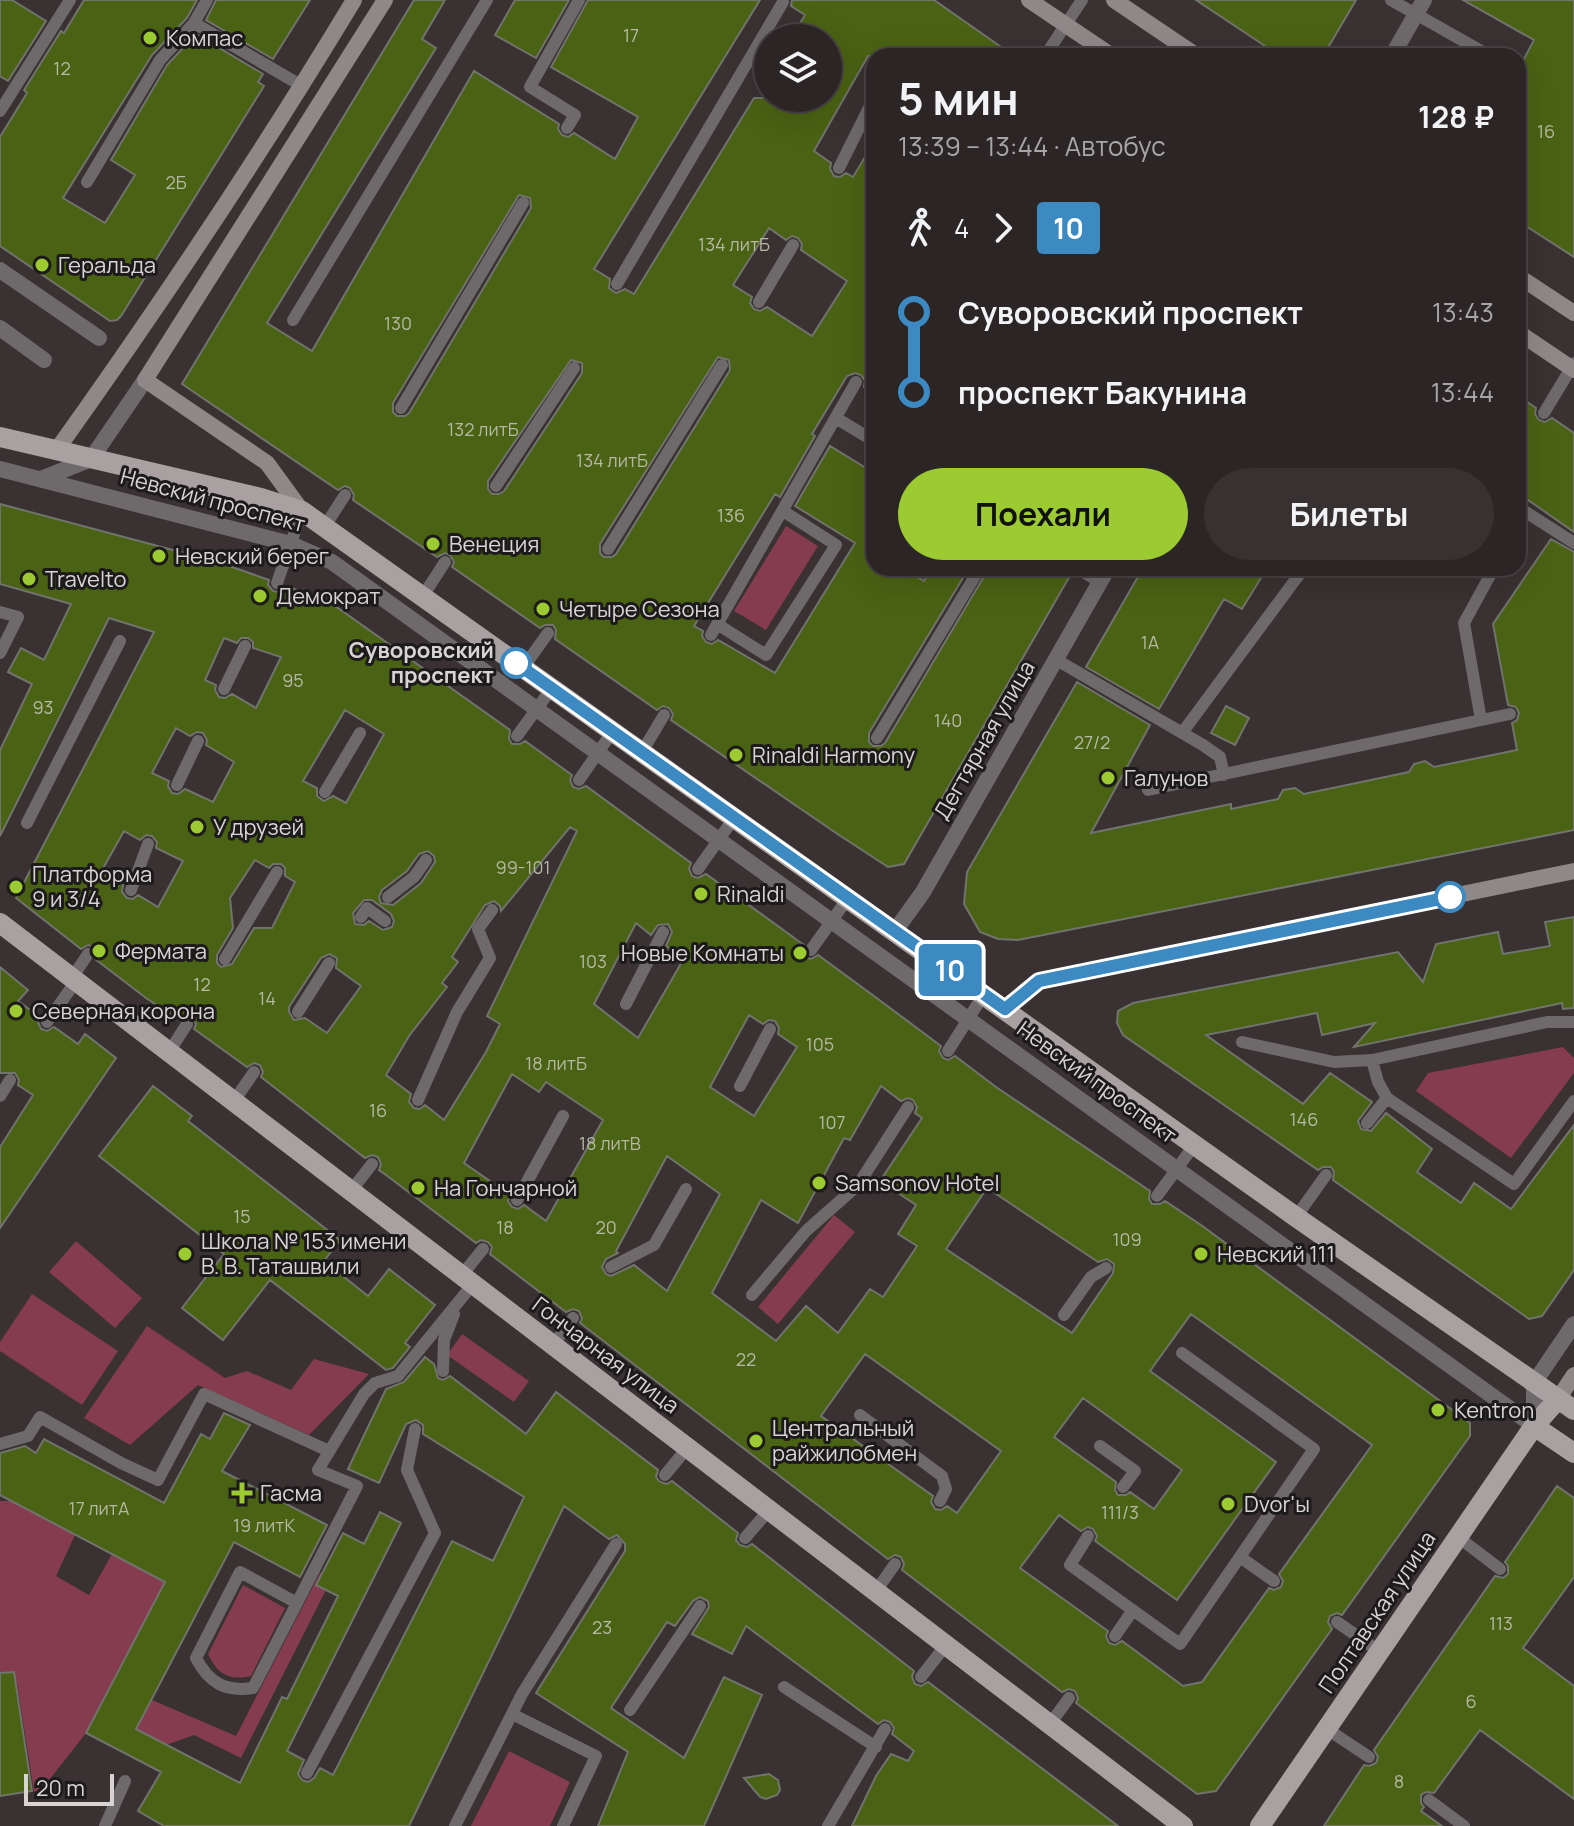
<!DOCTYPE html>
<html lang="ru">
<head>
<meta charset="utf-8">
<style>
	body { margin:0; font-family:Manrope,sans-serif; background:#373132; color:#f1f3f6; height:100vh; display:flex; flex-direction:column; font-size:30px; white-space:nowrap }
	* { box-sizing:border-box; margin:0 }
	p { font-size:26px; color:#a6a5a7 }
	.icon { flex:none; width:44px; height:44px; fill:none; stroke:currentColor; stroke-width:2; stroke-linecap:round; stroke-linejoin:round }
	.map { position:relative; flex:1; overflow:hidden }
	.side { position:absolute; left:866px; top:48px; width:660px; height:528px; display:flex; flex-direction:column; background:#2b2526; border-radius:24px; box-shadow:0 8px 32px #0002,0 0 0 2px #474243 }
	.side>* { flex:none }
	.badge { padding:0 16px; border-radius:6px; font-size:28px; line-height:52px }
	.fabs { position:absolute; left:754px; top:24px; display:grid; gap:16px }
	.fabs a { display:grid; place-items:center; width:88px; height:88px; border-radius:50%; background:#2b2526; box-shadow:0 8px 32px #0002,0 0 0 2px #474243; font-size:40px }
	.scale { position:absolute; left:24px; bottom:20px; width:90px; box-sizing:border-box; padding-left:8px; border:4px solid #d9d4d4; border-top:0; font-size:22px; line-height:28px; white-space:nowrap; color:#d9d4d4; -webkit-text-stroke:6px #1d1a1b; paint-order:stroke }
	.map>.badge { position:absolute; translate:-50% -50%; box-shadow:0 0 0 4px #fff }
	.legs { display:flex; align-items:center; gap:12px; height:88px; padding:0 32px; font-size:26px }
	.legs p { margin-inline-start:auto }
	.summary { display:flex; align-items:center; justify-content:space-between; height:136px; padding:0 32px }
	h1 { font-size:44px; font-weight:700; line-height:60px }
	.cta { display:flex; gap:16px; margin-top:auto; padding:16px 32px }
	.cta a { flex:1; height:92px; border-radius:48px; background:#9cca31; color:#111; font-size:32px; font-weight:700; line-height:92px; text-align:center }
	.cta a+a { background:#373132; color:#f1f3f6 }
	ul { padding:0 32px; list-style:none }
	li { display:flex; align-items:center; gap:28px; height:80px; font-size:30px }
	li i { display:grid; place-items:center; width:12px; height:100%; margin:0 10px; background:currentColor }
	li i::after { content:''; width:20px; height:20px; margin:-10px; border:6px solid; border-radius:50%; background:#2b2526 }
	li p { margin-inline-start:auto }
	li:first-child i { background:linear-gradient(#0000 50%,currentColor 0) }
	li:last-child i { background:linear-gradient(currentColor 50%,#0000 0) }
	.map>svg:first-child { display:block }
	.green { fill:#853c4f }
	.building { fill:#4a6213; stroke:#71736d; stroke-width:2; fill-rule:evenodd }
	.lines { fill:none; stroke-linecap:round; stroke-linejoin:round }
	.lane { stroke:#6e6a6b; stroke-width:12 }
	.street { stroke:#6e6a6b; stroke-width:16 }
	.secondary { stroke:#8f8889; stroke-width:16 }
	.primary { stroke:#a8a0a1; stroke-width:20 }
	.line-1-casing { stroke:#fff; stroke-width:18 }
	.line-1 { stroke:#3d8ac2; stroke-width:12 }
	.poi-dot { fill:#9cca31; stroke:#1d1a1b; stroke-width:3 }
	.stop-1-dot { fill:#fff; stroke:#3d8ac2; stroke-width:4 }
	.labels { text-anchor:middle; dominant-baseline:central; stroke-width:6; stroke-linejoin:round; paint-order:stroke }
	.number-label { font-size:18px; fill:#b5b8a4 }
	.poi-label { font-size:22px; fill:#d9d4d4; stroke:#1d1a1b; text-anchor:start }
	.street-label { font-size:22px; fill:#d9d4d4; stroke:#1d1a1b }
	.stop-label { font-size:22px; font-weight:bold; fill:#d9d4d4; stroke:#1d1a1b; text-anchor:end }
</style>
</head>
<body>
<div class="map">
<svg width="1574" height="1826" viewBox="0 0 1574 1826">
	<rect width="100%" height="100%" fill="#393132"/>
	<path class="green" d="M786,526l32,20 -52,84 -32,-19z
		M1563,1047l11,11v15l-63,85 -95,-67 12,-18z
		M834,1215l21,17 -77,92 -20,-17z
		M76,1241l66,57 -27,30 -66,-56z
		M32,1294l86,57 -36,54 -82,-54v-9z
		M147,1326l78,52 22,-7 44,19 23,-31 55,15 -60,61 -111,-50 -68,60 -46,-27z
		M462,1334l67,47 -15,21 -67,-47z
		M0,1501h11l64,34 -19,41 33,19 23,-41 53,28 -79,151 -51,65 -18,-115 -17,1z
		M320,1573l12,5 -91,180 -47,-23 -53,19 -17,-1 28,-53 84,36z
		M243,1585l42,23 -34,68c-22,5 -34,-2 -43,-22z
		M509,1751l61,31 -20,44h-79z"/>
	<path class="building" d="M0,0h12l34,21 -38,60 -8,-5z
		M84,0h113l-10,18 -35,37 -89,143 42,25 30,-48 -24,-15 56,-95 29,-31 67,40 -5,8 6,4 -143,230 -4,4 -7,1 -110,-75v-109l27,-44 -3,-3 37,-59 3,2z
		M216,0h94l-37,59 -67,-39z
		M414,0h31l-23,39 14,9 -169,275 45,28 162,-280 85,53 -1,5 4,6 6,2 6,-4 41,26 23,-42 -87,-50 37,-67h172l-166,269 16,10 -1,9 7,5 9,-4 9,5 120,-196h74v-60h-37l14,-23 -14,-9 1,-6h142l80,56h-146l-54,95 17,12 -1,6 4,7 6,1 6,-4 7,4 21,-35v252l-10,-7 1,-6 -4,-6 -6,-2 -8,3 -35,58 3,2 -35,61 -5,-3 -81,132 9,5 -1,5 4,6 6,2 6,-4 57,33 80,-130 -60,-37 35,-60 44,27v95h29l21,13 7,-13h38l-100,165v9l4,4h8l4,-3 104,-175h79l3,6 -167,290 -16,3 -52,-34 -165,-113 2,-6 -4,-6 -6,-2 -6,4 -102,-71 1,-9 -3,-5h-8l-5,3 -88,-61 2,-5 -4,-7 -5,-2 -8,4 -84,-57 1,-5 -4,-7 -5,-2 -7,4 -156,-106zM519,195l11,3 1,10 -122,205 -4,3h-8l-4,-4v-9zM769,228l17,12 6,-4 6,2 4,6 -1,6 46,31 -35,55 -45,-29 -7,4 -6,-2 -4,-6 2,-6 -19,-12zM718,357l11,3 1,10 -114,184 -4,3h-8l-4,-4v-9zM571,360l11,3v10l-78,118 -5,3h-7l-4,-5v-8z
		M515,0h54l-33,58 -41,-23z
		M1196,0h160l-33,56h-43z
		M1463,0h111v257l-56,-36v-151l16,-30z
		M1518,396l18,12 -1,6 4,6 6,2 7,-4 22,15v99l-56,-39z
		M0,504l218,58 51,18 -1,5 5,6 6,1 7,-6 42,15 182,129 -1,9 3,5h8l5,-3 47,34 -2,5 3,7 6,2 7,-3 105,77 -2,6 3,7 6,2 8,-4 98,71 -2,5 3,7 6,2 7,-4 56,41 67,50 -2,5 4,7 5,2 7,-4 41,31 154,104 -1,8 3,5h8l5,-3 36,24 269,198v13l-128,179 -5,-2 -7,3 -2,6 4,7 -116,162 -19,3 -121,-91 2,-5 -3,-7 -6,-2 -7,3 -160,-122 2,-6 -3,-7 -6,-2 -7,4 -308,-236 2,-5 -3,-7 -6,-2 -7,3 -76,-58 2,-7 -4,-5 -7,-2 -5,3 -90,-68 -7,-5 2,-6 -3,-7 -6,-2 -7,3 -104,-81 2,-5 -3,-7 -6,-2 -7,4 -53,-38 2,-5 -4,-7 -5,-2 -8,5 -33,-22 -51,-39 2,-5 -3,-7 -6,-2 -7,4 -65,-51 138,-266 -45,-14 -109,218v-86l32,-66 -24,-12 13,-24 23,12 27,-56 -71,-20zM224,638l13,5 4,-5h7l5,4v6l28,9 -25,51 -24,-14 -7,4 -6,-1 -4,-7 1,-5 -11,-5zM345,710l39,24 -38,69 -13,-7 -9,5 -7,-5v-8l-14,-7zM176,728l14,8 7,-4 6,1 4,7 -1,5 28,17 -21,40 -28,-13 -7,5 -6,-1 -4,-7 1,-5 -17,-8zM570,827l7,4 -90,185 13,8 -14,28 -42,68 -19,-15 -5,4 -6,-1 -5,-6 2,-8 -25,-19 23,-39 38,-49 -5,-4 16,-21 -6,-5 33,-52 9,-4 6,5 1,5zM124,831l16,9 6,-5 6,1 5,6 -1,6 27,13 -25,46 -20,-12 -5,4 -6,-1 -5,-6 1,-7 -22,-13zM428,851l6,5 1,6 -14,21 -28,22 -12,-2 -2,-6 3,-7 25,-19 12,-17zM255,860l14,8 4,-4h8l4,4v8l10,6 -23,46h-18l-22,36 -11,3 -4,-4v-8l16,-27 -3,-30zM364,900h8l19,14 3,7 -2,6 -9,3 -14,-9 -5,4 -9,-1 -2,-11zM636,923l15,12 7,-10 10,-1 4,8 -6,14 17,14 -45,78 -44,-34zM329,954l8,4 -1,10 25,18 -34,47 -22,-15 -11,2 -5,-8v-5l32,-49zM749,1015l14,9 6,-4 6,1 4,7 -1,6 19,13 -43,69 -44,-29zM512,1074l27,18 7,-10 57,38 -57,101 -22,-16 -6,4 -6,-2 -4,-6 2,-6 -46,-32zM881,1086l20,15 7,-3 5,2 4,7 -2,6 7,5 -42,63 36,24 -18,29 19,12 -34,51 -13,-8 -32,44 -32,-27 -30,35 -64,-48 49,-93 37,23 46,-85 6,2zM667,1156l53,38 -53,97 -33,-26 -23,11 -5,-2 -4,-7 4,-8 12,-6 -2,-2zM987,1188l111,74 9,-3 7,5 -1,9 -41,60 -126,-84zM1191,1314l181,131 -93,129 4,7 -2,6 -7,3 -5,-2 -67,94 -19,4 -61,-45 -7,4 -6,-2 -3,-7 2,-5 -88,-63 39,-53 22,16 7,-4 5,2 4,7 -2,5 82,59 99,-138 -126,-91zM865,1354l136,97 -44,62 -10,-7 -6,4 -6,-1 -4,-7 2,-6 -112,-80zM1083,1398l99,72 -28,39 -24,-17 -4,3h-8l-3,-5 1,-8 -62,-45z
		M1551,539l23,13v278l-556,110 -20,-1 -18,-7 -16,-28 3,-32 110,-190 73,43 -59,108 140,-29v5l47,-10 5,-9 12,-2 9,6 105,-22 5,-8 11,-3 9,6 83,-17 -5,-27 5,-3 2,-7 -3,-6 -8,-2 -15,-81z
		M1143,568h124l-25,41 -18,-10 -65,110 -73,-42z
		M1226,706l23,12 -14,27 -24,-12z
		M1574,917v91l-11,1 -1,-6 -208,44 21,-24 -53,12 -5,-22 -111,22 97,69 27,-31 42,29 -14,19 3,8 10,2 15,-18 46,36 -15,23 44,31 13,-20 37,26 63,-84v145l-32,46 -13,3 -196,-139 1,-8 -3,-5h-8l-5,3 -195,-135 -6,-12 1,-12 15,-8 265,-51 25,30 13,-38 62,-12 5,22 47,-8 -5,-24z
		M0,967l28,23 -10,11 22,16 -2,5 3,7 6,2 7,-4 24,17 7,-10 31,24 -116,170v-81l33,-52 -15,-10 1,-5 -4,-7h-15z
		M153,1086l39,30 -4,5 152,119 -16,21 44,35 21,-27 46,36 -30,38 5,4 -17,21 -7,2 -116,-90 -47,60 -41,-32 42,-54 -125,-98z
		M425,1357l9,7 4,14 5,2 7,-4 76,58 30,-42 102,78 -2,7 4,5 7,2 5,-3 66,52 -2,7 4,5 7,2 5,-3 162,127 -2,6 3,7 6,2 7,-4 190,144h-266l24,-50 15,-22 17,7 6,-10 -22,-17 2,-6 -4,-6 -6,-2 -6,4 -132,-98 -14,28 -40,-20 17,-27 -1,-6 -8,-4 -7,4 -18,25 -8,-4 -56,86 73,50 40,-81 38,18 -58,131h-106l30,-74 -92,-59 89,-142v-7l-8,-9 -8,4 -45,-33 -155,320h-245l-26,-15 23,-39 -75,-39 79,-151 -165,-87v-42l25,-7 11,7 8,-14 120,64 37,-69 9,5 14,-26 26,12 -28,46 105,54 -27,52 -66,-35 -98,187 104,54 42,-86 5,2 51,-103 -22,-11 27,-52 21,11 16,-32 21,11 -114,228 17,9 -6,14 4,6 6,2 6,-4 6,-10 13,7 119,-234 41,20 31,-64 -101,-63v-9l-7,-5 -10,4 -27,59 -31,-14 38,-80 18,-7z
		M1557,1486l17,12v79l-51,71 51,38v113l-94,-69 -46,63 -8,-1 -5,3v8l3,4 -3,4 21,15h-118l40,-61 5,1 7,-3 2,-6 -4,-7 121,-174 8,2 5,-4v-8l-3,-4z
		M14,1672l18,119 -32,5v-123z
		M769,1774l9,6 2,10 -3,5 -11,4 -6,-2 -16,-19z"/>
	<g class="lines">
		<path class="lane" d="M1391,0l99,56
			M194,23l108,63
			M1045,56l37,-56
			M0,111l70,-111
			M567,128l8,-13 -45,-28 49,-87
			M839,168l35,-70
			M87,182l73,-122 34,-37 13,-23
			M617,284l166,-282
			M759,302l34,-57
			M293,320l194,-320
			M401,408l122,-205
			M1544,413l30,-50
			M836,418l38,23
			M496,486l78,-118
			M1518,507l56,36
			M325,526l20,-31
			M608,549l114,-184
			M1077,568l23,14
			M277,583l25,-72
			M423,596l22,-34
			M0,612l18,5 -18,36
			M717,624l49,31 70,-110 -53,-34
			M711,635l145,-253
			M1055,659l148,86 17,12 4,18
			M523,668l25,-35
			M224,689l21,-43
			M1481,720l-17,-97 30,-55
			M1182,733l122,-165
			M517,736l35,-48
			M877,738l103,-170
			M642,752l22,-37
			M579,780l34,-49
			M177,785l21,-44
			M1148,790l362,-76
			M325,792l35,-59
			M27,823l93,-182
			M698,869l36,-51
			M131,890l17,-46
			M388,897l26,-20 12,-17
			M361,917l6,-9 18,13
			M811,950l37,-52
			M225,959l52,-87
			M72,978l16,-24
			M626,1004l37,-72
			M298,1012l31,-49
			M47,1022l29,-41
			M1242,1042l92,20 38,-2 175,-38h27
			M948,1051l36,-57
			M169,1052l18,-28
			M1372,1060l6,22 9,16 127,86 60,-83
			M740,1086l30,-57
			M0,1096l10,-16
			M418,1100l39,-88 33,-54 -12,-29 14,-19
			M234,1101l20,-29
			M1367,1123l20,-25
			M351,1191l21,-27
			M1157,1196l38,-52
			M517,1200l46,-84
			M1296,1217l30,-42
			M611,1267l43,-22 32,-56
			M462,1275l21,-26
			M752,1295l54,-64 52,-46 50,-78
			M1064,1315l27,-38 15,-9
			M553,1345l20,-27
			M443,1371l1,-31 10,-26
			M860,1415l82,61 4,13 -6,12
			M0,1444l28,-8 12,-19 81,46 37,17 46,-86 125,57
			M1100,1446l35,25 -12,16
			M665,1475l23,-28
			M1088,1536l-18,29 110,79 134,-195 -132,-96
			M1458,1537l42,32
			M745,1538l24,-28
			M1240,1557l34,24
			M240,1572l57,31 -44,85c-28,4 -44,-5 -57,-30z
			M876,1591l19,-27
			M297,1603l60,-117 -39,-16 46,-76 11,-11 23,-7 75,-92
			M1337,1622l43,30
			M1115,1636l18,-26
			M921,1677l25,-32
			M784,1687l92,60
			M630,1710l70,-104
			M512,1714l84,42 -33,70
			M1050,1724l19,-26
			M1327,1729l42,28
			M307,1773l128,-240 -28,-63 8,-41
			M1429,1800l35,26
			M105,1826l20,-45
			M455,1826l67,-132 94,-150
			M828,1826l57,-97"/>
		<path class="street" d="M1392,56l32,-56
			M0,270l99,68
			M0,328l44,32
			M0,469l291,75 41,18 1202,864
			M41,479l50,-20 54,-79
			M895,931l28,-39 185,-324
			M1534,1426v-43l40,-59"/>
		<path class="secondary" d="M1029,0l83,56
			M1114,0l83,56
			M1518,276l56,37
			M1518,332l56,38
			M56,451c105,-147 205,-297 298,-451
			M302,511l-35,-48 -122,-83 240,-380
			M1005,1009l34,-28 535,-110
			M1558,1399l16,-24"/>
		<path class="primary" d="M0,437l261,61 41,13 994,706 278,193
			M0,923l1183,903
			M1534,1426l40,27
			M1260,1826l274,-400 24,-27"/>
	</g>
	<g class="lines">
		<defs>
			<path id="line-1" d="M516,663l489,346 34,-28 411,-84"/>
		</defs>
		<use href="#line-1" class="line-1-casing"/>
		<use href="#line-1" class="line-1"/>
	</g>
	<g class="poi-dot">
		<circle cx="150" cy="38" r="8"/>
		<circle cx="42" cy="265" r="8"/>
		<circle cx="433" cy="544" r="8"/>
		<circle cx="159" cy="556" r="8"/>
		<circle cx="29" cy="579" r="8"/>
		<circle cx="260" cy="596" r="8"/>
		<circle cx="543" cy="609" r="8"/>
		<circle cx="736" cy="755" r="8"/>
		<circle cx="1108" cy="778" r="8"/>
		<circle cx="197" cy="827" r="8"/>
		<circle cx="16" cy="887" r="8"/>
		<circle cx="701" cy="894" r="8"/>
		<circle cx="99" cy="951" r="8"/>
		<circle cx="800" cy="953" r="8"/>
		<circle cx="16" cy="1011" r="8"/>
		<circle cx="819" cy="1183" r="8"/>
		<circle cx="418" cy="1188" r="8"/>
		<circle cx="185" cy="1254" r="8"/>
		<circle cx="1201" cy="1254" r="8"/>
		<circle cx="1438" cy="1410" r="8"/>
		<circle cx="756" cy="1441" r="8"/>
		<path d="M238 1481h8v8h8v8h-8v8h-8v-8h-8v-8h8z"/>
		<circle cx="1228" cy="1504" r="8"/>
	</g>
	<g class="stop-1-dot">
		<circle cx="516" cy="663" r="14"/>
		<circle cx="1450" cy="897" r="14"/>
	</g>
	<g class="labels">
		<g class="number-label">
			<text x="631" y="35">17</text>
			<text x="62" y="68">12</text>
			<text x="1546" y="131">16</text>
			<text x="176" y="182">2Б</text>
			<text x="734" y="244">134 литБ</text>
			<text x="398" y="323">130</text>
			<text x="483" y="429">132 литБ</text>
			<text x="612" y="460">134 литБ</text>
			<text x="731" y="515">136</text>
			<text x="1150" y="642">1А</text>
			<text x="293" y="680">95</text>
			<text x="43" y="707">93</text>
			<text x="948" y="720">140</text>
			<text x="1092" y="742">27/2</text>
			<text x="523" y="867">99-101</text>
			<text x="593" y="961">103</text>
			<text x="202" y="984">12</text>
			<text x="267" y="998">14</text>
			<text x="820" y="1044">105</text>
			<text x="556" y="1063">18 литБ</text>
			<text x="378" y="1110">16</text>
			<text x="1304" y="1119">146</text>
			<text x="832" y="1122">107</text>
			<text x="610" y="1143">18 литВ</text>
			<text x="242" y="1216">15</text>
			<text x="505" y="1227">18</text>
			<text x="606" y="1227">20</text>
			<text x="1127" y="1239">109</text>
			<text x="746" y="1359">22</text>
			<text x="99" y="1508">17 литА</text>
			<text x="1120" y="1512">111/3</text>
			<text x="264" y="1525">19 литК</text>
			<text x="1501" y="1623">113</text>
			<text x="602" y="1627">23</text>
			<text x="1471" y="1701">6</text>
			<text x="1399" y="1781">8</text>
		</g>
		<g class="poi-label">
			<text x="166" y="38">Компас</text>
			<text x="58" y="265">Геральда</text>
			<text x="449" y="544">Венеция</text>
			<text x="175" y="556">Невский берег</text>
			<text x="45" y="579">Travelto</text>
			<text x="276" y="596">Демократ</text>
			<text x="559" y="609">Четыре Сезона</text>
			<text x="752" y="755">Rinaldi Harmony</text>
			<text x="1124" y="778">Галунов</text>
			<text x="213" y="827">У друзей</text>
			<text x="32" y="874">Платформа<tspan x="32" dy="25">9 и 3/4</tspan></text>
			<text x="717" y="894">Rinaldi</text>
			<text x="115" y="951">Фермата</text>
			<text x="784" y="953" text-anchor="end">Новые Комнаты</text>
			<text x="32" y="1011">Северная корона</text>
			<text x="835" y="1183">Samsonov Hotel</text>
			<text x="434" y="1188">На Гончарной</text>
			<text x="201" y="1241">Школа № 153 имени<tspan x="201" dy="25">В. В. Таташвили</tspan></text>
			<text x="1217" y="1254">Невский 111</text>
			<text x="1454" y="1410">Kentron</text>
			<text x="772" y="1428">Центральный<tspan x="772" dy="25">райжилобмен</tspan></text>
			<text x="260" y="1493">Гасма</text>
			<text x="1244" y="1504">Dvor'ы</text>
		</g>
		<g class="street-label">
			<text transform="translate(213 500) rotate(15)">Невский проспект</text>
			<text transform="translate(984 740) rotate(-60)">Дегтярная улица</text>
			<text transform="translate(1097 1082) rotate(36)">Невский проспект</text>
			<text transform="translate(606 1355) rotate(37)">Гончарная улица</text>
			<text transform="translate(1377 1612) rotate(-56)">Полтавская улица</text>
		</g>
		<g class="stop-label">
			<text x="494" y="650">Суворовский<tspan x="494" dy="25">проспект</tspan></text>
		</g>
	</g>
</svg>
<div class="fabs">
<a><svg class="icon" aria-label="layers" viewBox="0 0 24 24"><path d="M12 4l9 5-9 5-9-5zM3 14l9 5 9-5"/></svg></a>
</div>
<div class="scale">20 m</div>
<b class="badge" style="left:950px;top:970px;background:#3d8ac2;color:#fff">10</b>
<section class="side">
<div class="summary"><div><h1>5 мин</h1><p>13:39 – 13:44 · Автобус</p></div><b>128 ₽</b></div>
<div class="legs"><svg class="icon" aria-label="walk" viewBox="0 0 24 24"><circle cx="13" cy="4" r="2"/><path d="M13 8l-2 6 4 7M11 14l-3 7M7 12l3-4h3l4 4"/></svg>4<svg class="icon" aria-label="forward" viewBox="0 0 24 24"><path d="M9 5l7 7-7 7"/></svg><b class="badge" style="background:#3d8ac2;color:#fff">10</b></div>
<ul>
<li><i style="color:#3d8ac2"></i><b>Суворовский проспект</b><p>13:43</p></li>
<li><i style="color:#3d8ac2"></i><b>проспект Бакунина</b><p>13:44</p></li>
</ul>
<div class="cta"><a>Поехали</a><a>Билеты</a></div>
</section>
</div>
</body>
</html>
